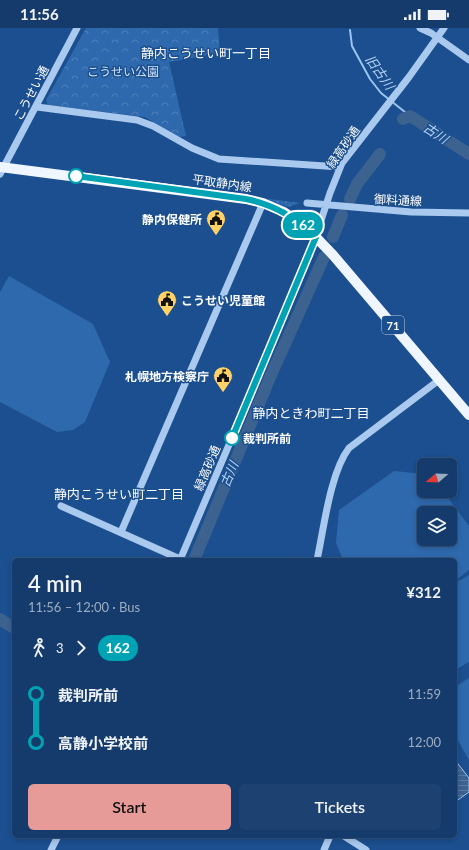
<!DOCTYPE html>
<html lang="en">
<head>
<meta charset="utf-8">
<style>
	body { margin:0; font-family:Lato,"Noto Sans JP",sans-serif; background:#1d4271; color:#f1f3f6; height:100vh; display:flex; flex-direction:column; font-size:15px; white-space:nowrap }
	* { box-sizing:border-box; margin:0 }
	p { font-size:13px; color:#9dadc1 }
	.icon { flex:none; width:22px; height:22px; fill:none; stroke:currentColor; stroke-width:2; stroke-linecap:round; stroke-linejoin:round }
	.map { position:relative; flex:1; overflow:hidden }
	.sheet { position:absolute; left:12px; top:530px; width:445px; height:280px; display:flex; flex-direction:column; background:#143b6b; border-radius:6px; box-shadow:0 2px 6px #0003,0 0 0 1px #33557e }
	.sheet>* { flex:none }
	.badge { padding:0 8px; border-radius:13px; font-size:14px; line-height:26px }
	.needle { width:26px; rotate:251deg }
	.tools { position:absolute; left:417px; top:430px; display:grid; gap:8px }
	.tools a { display:grid; place-items:center; width:40px; height:40px; border-radius:6px; background:#143b6b; box-shadow:0 2px 6px #0003,0 0 0 1px #33557e; font-size:20px }
	.map>.badge { position:absolute; translate:-50% -50%; box-shadow:0 0 0 2px #fff }
	.legs { display:flex; align-items:center; gap:6px; height:44px; padding:0 16px; font-size:13px }
	.legs p { margin-inline-start:auto }
	.head { display:flex; align-items:center; justify-content:space-between; height:68px; padding:0 16px }
	h1 { font-size:22px; font-weight:600; line-height:30px }
	.cta { display:flex; gap:8px; margin-top:auto; padding:8px 16px }
	.cta a { flex:1; height:46px; border-radius:6px; background:#e69b98; color:#111; font-size:16px; font-weight:600; line-height:46px; text-align:center }
	.cta a+a { background:#1d4271; color:#f1f3f6 }
	ul { padding:0 16px; list-style:none }
	li { display:flex; align-items:center; gap:14px; height:48px; font-size:15px }
	li i { display:grid; place-items:center; width:6px; height:100%; margin:0 5px; background:currentColor }
	li i::after { content:''; width:10px; height:10px; margin:-5px; border:3px solid; border-radius:50%; background:#143b6b }
	li p { margin-inline-start:auto }
	li:first-child i { background:linear-gradient(#0000 50%,currentColor 0) }
	li:last-child i { background:linear-gradient(currentColor 50%,#0000 0) }
	.status { display:flex; justify-content:space-between; align-items:center; height:28px; padding:0 20px; background:#143b6b; direction:ltr }
	.status svg { height:11px; fill:currentColor }
	.map>svg:first-child { display:block }
	.grass { fill:url(#grass-dots) }
	.forest { fill:url(#forest-crowns) }
	.garden { fill:url(#garden-furrows) }
	.pitch { fill:#2e69ad; fill-rule:evenodd }
	.water { fill:url(#water-rules); stroke:#9cc4f0 }
	.lines { fill:none; stroke-linecap:round; stroke-linejoin:round }
	.stream { stroke:#9cc4f0; stroke-width:2 }
	.river { stroke:#3c6290; stroke-width:12 }
	.minor { stroke:#a9c9ee; stroke-width:7 }
	.major { stroke:#f0f6ff; stroke-width:10 }
	.line-1-casing { stroke:#fff; stroke-width:9 }
	.line-1 { stroke:#00a3b4; stroke-width:6 }
	.stop-1-dot { fill:#fff; stroke:#00a3b4; stroke-width:2 }
	.labels { text-anchor:middle; dominant-baseline:central; stroke-width:3; stroke-linejoin:round; paint-order:stroke }
	.shield { fill:#1b4f8f; stroke:#bbcadd; stroke-width:1 }
	.shield-label { font-size:11px; font-weight:bold; fill:#fff }
	.park-label { font-size:12px; fill:#cfe3fa; stroke:#1b4f8f }
	.street-label { font-size:12px; fill:#fff; stroke:#1b4f8f }
	.poi-label { font-size:12px; font-weight:bold; fill:#fff; stroke:#1b4f8f; text-anchor:end }
	.stop-label { font-size:12px; font-weight:bold; fill:#fff; stroke:#1b4f8f; text-anchor:start }
	.neighbourhood-label { font-size:13px; fill:#fff; stroke:#1b4f8f }
	.water-label { font-size:13px; font-style:italic; fill:#b5d3f5; stroke:#1b4f8f }
</style>
</head>
<body>
<div class="status"><b>11:56</b><svg viewBox="0 0 49 12"><path d="M0 12V9h3v3zM5 12V6h3v6zM10 12V3h3v9zM15 12V0h3v12zM26 1h20v11H26zM47 4h2v5h-2z"/></svg></div>
<div class="map">
<svg width="469" height="822" viewBox="0 0 469 822">
	<defs>
		<pattern id="grass-dots" width="8" height="8" patternUnits="userSpaceOnUse"><rect width="8" height="8" fill="#2e69ad"/><path d="M2 2h.1M6 6h.1" fill="none" stroke="#4d80b9" stroke-width="1.8" stroke-linecap="round"/></pattern>
		<pattern id="forest-crowns" width="20" height="18" patternUnits="userSpaceOnUse"><rect width="20" height="18" fill="#2e69ad"/><path d="M2 6a3 3 0 1 1 6 0M12 15a3 3 0 1 1 6 0" fill="none" stroke="#4d80b9"/></pattern>
		<pattern id="garden-furrows" width="10" height="10" patternUnits="userSpaceOnUse"><rect width="10" height="10" fill="#2e69ad"/><path d="M-1 1l2-2M0 10L10 0M9 11l2-2" fill="none" stroke="#4d80b9"/></pattern>
		<pattern id="water-rules" width="6" height="5" patternUnits="userSpaceOnUse"><rect width="6" height="5" fill="#3c6290"/><path d="M0 2.5h6" fill="none" stroke="#597aa1"/></pattern>
	</defs>
	<rect width="100%" height="100%" fill="#1b4f8f"/>
	<path class="grass" d="M267,171h3l30,4 -12,4z"/>
	<path class="forest" d="M86,0h132l2,25 -51,9 17,74 -8,1 -33,-20 -97,-12 -2,-5z"/>
	<path class="garden" d="M298,181h15l-5,13 -17,-11z"/>
	<path class="pitch" d="M9,248l84,48 17,38 -25,60 -12,8 -16,2 -57,-30v-110z
		M394,443l30,3v17h19l26,35v44l-14,11v-21h-112l-7,-17 3,-33zM424,485h26v26h-26z
		M469,547v87l-14,8v-87z
		M469,650v82l-14,-25v-48z"/>
	<path class="water" d="M455,732l14,18v14l-14,10z"/>
	<g class="lines">
		<path class="stream" d="M350,2l2,16 18,33 11,14 29,23"/>
		<path class="river" d="M403,91l7,-3 59,38
			M350,171l7,-15 23,-30
			M333,209l9,-22
			M194,532l77,-185 53,-118
			M0,591l14,9"/>
		<path class="minor" d="M420,0l11,5 38,27
			M37,79l100,13 16,6 39,22 27,11 121,8
			M0,146l77,-146
			M307,175l104,9 58,1
			M61,478l119,53
			M121,504l142,-329
			M180,532l130,-306 20,-61 12,-30 67,-86 35,-49
			M317,532c7,-32 13,-87 32,-112l90,-68
			M344,808l22,14
			M51,822l7,-14
			M324,822l6,-14"/>
		<path class="major" d="M0,139l246,32 17,4 21,9 25,18 24,25 136,160"/>
	</g>
	<g class="lines">
		<defs>
			<path id="line-1" d="M76,148l170,23c28,6 49,18 70,38l-84,201"/>
		</defs>
		<use href="#line-1" class="line-1-casing"/>
		<use href="#line-1" class="line-1"/>
	</g>
	<defs>
		<symbol id="civic-pin" viewBox="-11 -11 22 30"><path d="M0 17L-7.5 6A9.5 9.5 0 1 1 7.5 6Z" fill="#ffd166" stroke="#1b4f8f"/><path d="M-.6-6.5H3V-4.5H.6V-3L4-1V1h2V6H-6V1h2V-1L-.6-3ZM-1.2 2.5V6h2.4V2.5Z" fill="#111"/></symbol>
	</defs>
	<g fill-rule="evenodd">
		<use href="#civic-pin" x="205" y="180" width="22" height="30"/>
		<use href="#civic-pin" x="156" y="261" width="22" height="30"/>
		<use href="#civic-pin" x="212" y="337" width="22" height="30"/>
	</g>
	<g class="stop-1-dot">
		<circle cx="76" cy="148" r="7"/>
		<circle cx="232" cy="410" r="7"/>
	</g>
	<g class="labels">
		<rect class="shield" x="382" y="288" width="22" height="18" rx="3"/>
		<g class="shield-label">
			<text x="393" y="297">71</text>
		</g>
		<g class="park-label">
			<text x="123" y="43">こうせい公園</text>
		</g>
		<g class="street-label">
			<text transform="translate(31 65) rotate(-62)">こうせい通</text>
			<text transform="translate(343 119) rotate(-55)">緑高砂通</text>
			<text transform="translate(222 155) rotate(8)">平取静内線</text>
			<text transform="translate(398 172) rotate(3)">御料通線</text>
			<text transform="translate(207 440) rotate(-67)">緑高砂通</text>
		</g>
		<g class="poi-label">
			<text x="202" y="191">静内保健所</text>
			<text x="181" y="272" text-anchor="start">こうせい児童館</text>
			<text x="209" y="348">札幌地方検察庁</text>
		</g>
		<g class="stop-label">
			<text x="243" y="410">裁判所前</text>
		</g>
		<g class="neighbourhood-label">
			<text x="206" y="25">静内こうせい町一丁目</text>
			<text x="311" y="385">静内ときわ町二丁目</text>
			<text x="119" y="466">静内こうせい町二丁目</text>
		</g>
		<g class="water-label">
			<text transform="translate(380 44) rotate(55)">旧古川</text>
			<text transform="translate(436 105) rotate(33)">古川</text>
			<text transform="translate(229 446) rotate(-67)">古川</text>
		</g>
	</g>
</svg>
<div class="tools">
<a><svg class="needle" viewBox="-14 -14 28 28"><path d="M0-13l5 13h-10z" fill="#e53935"/><path d="M0 13l5-13h-10z" fill="#9dadc1"/></svg></a>
<a><svg class="icon" aria-label="layers" viewBox="0 0 24 24"><path d="M12 4l9 5-9 5-9-5zM3 14l9 5 9-5"/></svg></a>
</div>
<b class="badge" style="left:303px;top:197px;background:#00a3b4;color:#fff">162</b>
<section class="sheet">
<div class="head"><div><h1>4 min</h1><p>11:56 – 12:00 · Bus</p></div><b>¥312</b></div>
<div class="legs"><svg class="icon" aria-label="walk" viewBox="0 0 24 24"><circle cx="13" cy="4" r="2"/><path d="M13 8l-2 6 4 7M11 14l-3 7M7 12l3-4h3l4 4"/></svg>3<svg class="icon" aria-label="forward" viewBox="0 0 24 24"><path d="M9 5l7 7-7 7"/></svg><b class="badge" style="background:#00a3b4;color:#fff">162</b></div>
<ul>
<li><i style="color:#00a3b4"></i><b>裁判所前</b><p>11:59</p></li>
<li><i style="color:#00a3b4"></i><b>高静小学校前</b><p>12:00</p></li>
</ul>
<div class="cta"><a>Start</a><a>Tickets</a></div>
</section>
</div>
</body>
</html>
